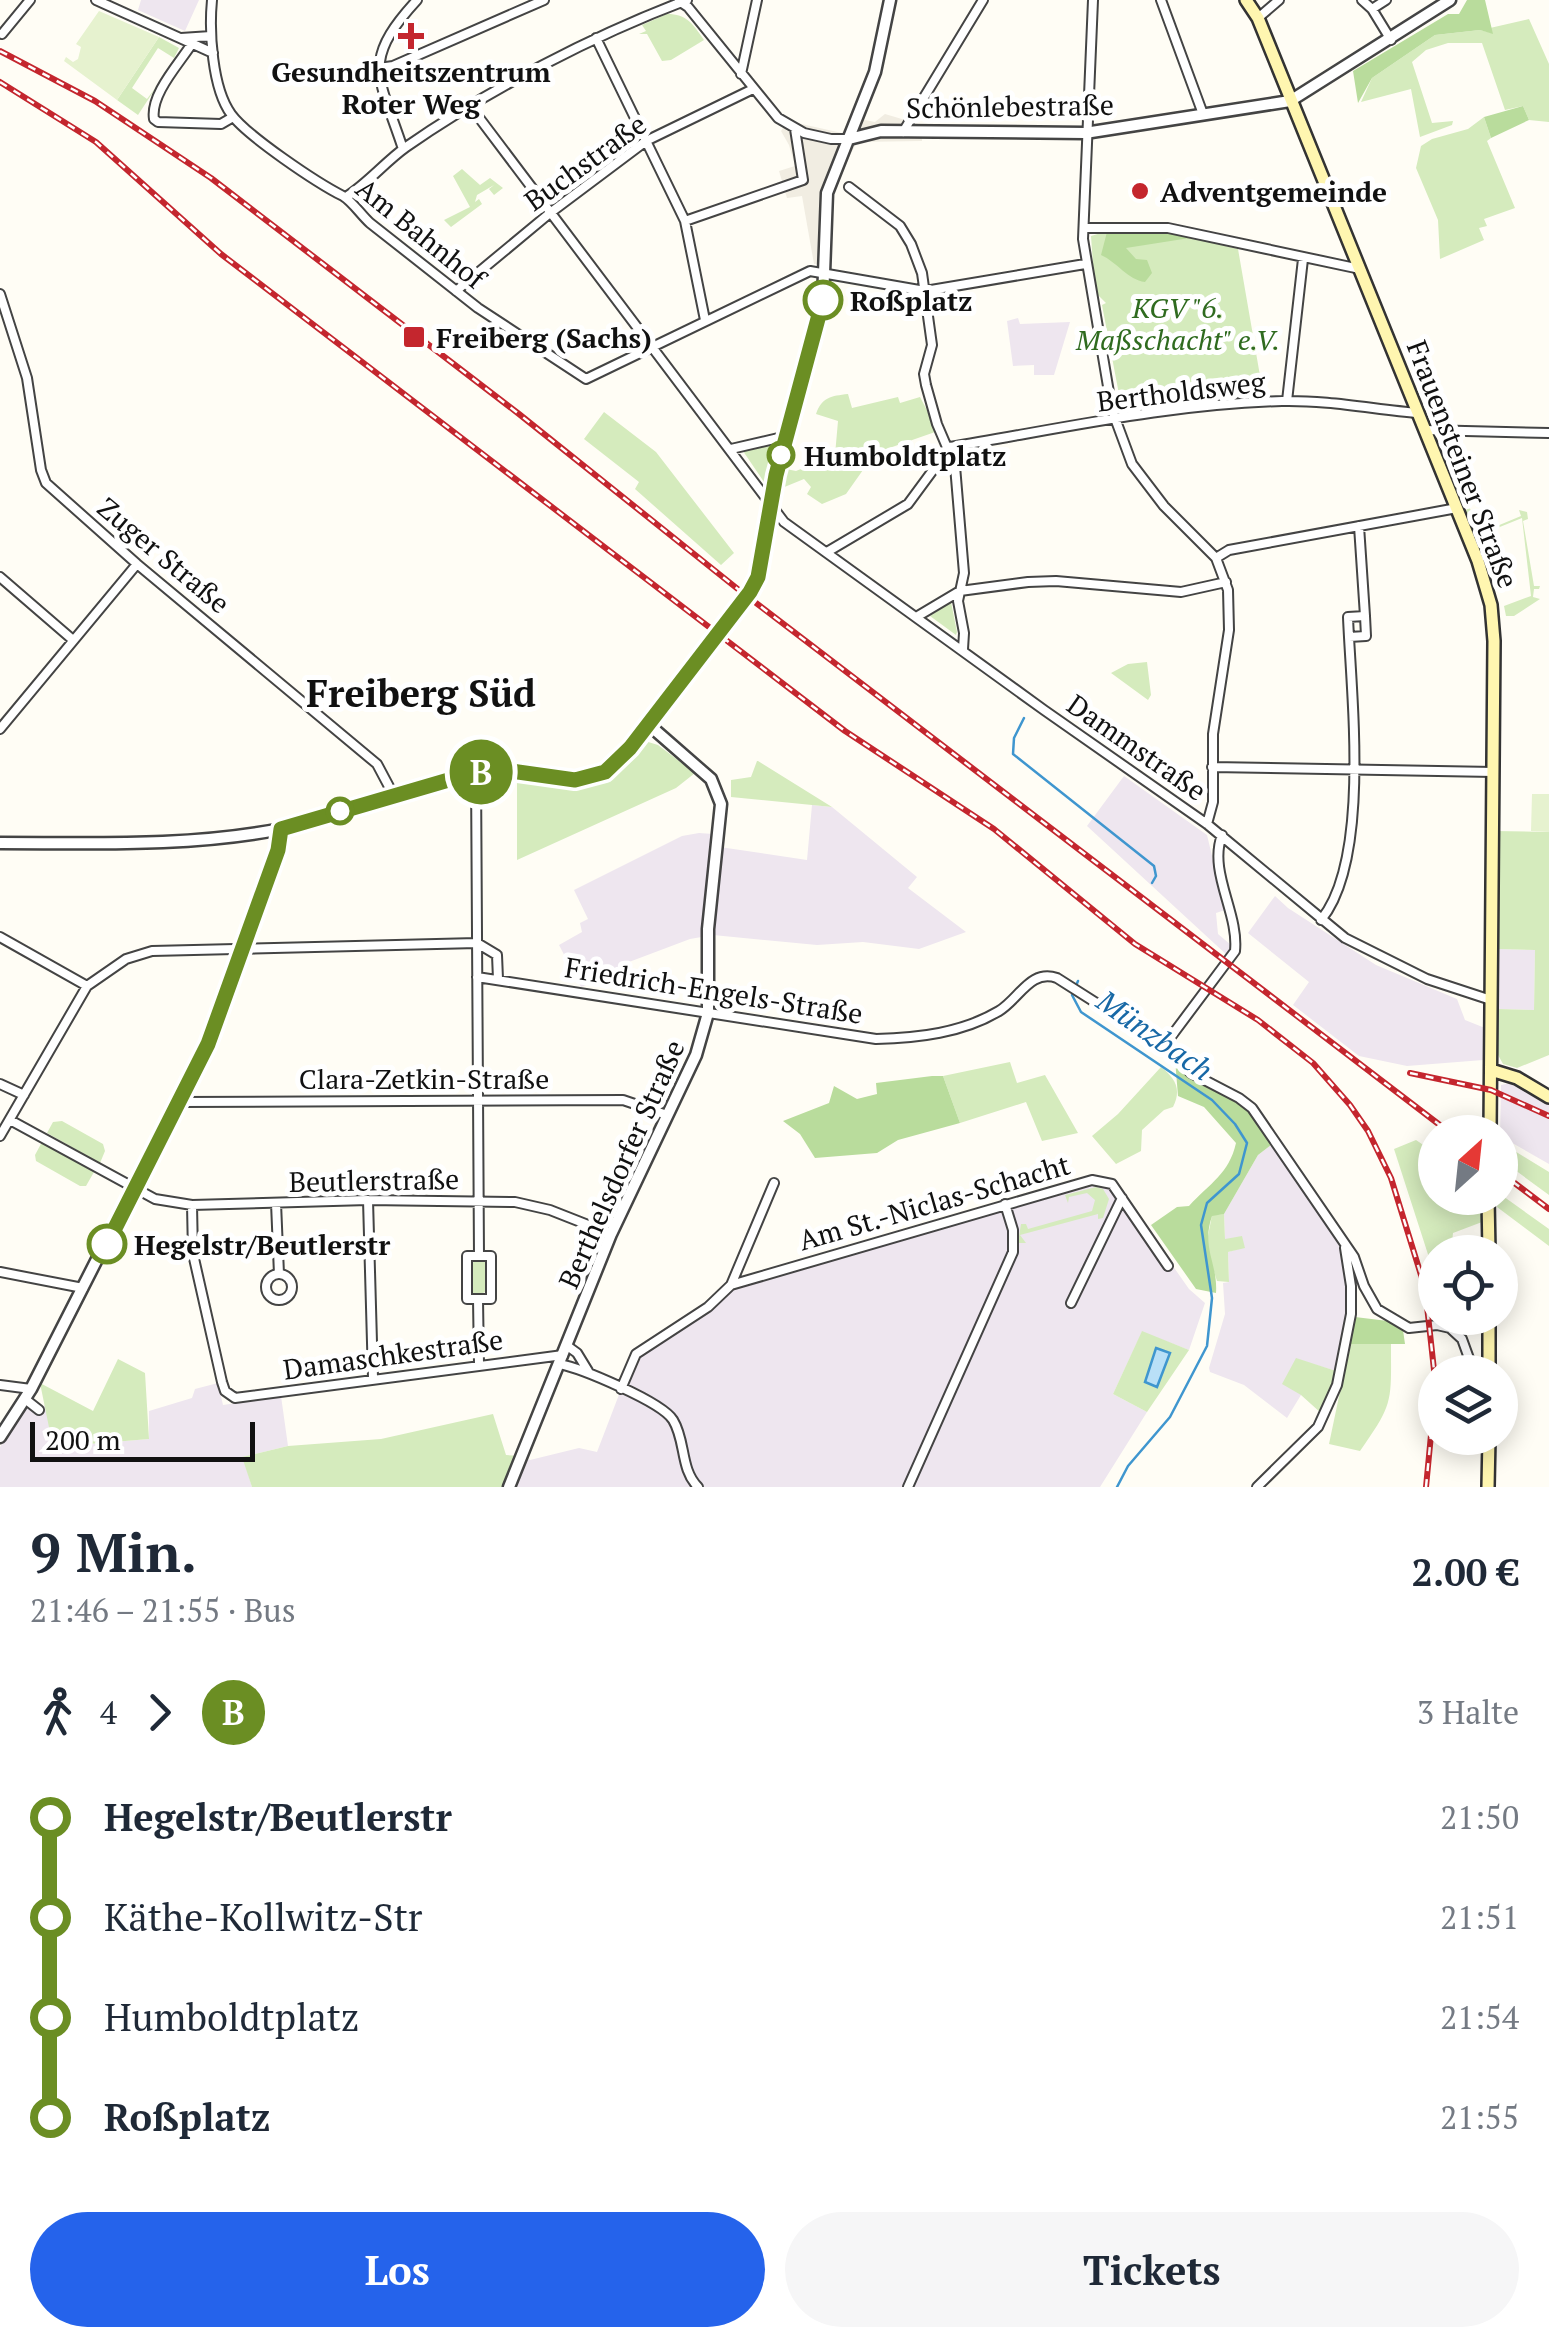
<!DOCTYPE html>
<html lang="de">
<head>
<meta charset="utf-8">
<style>
	body { margin:0; font-family:"PT Serif",serif; background:#f6f6f7; color:#1f2937; height:100vh; display:flex; flex-direction:column; font-size:38px; white-space:nowrap }
	* { box-sizing:border-box; margin:0 }
	p { font-size:32px; color:#747a83 }
	.icon { flex:none; width:55px; height:55px; fill:none; stroke:currentColor; stroke-width:2; stroke-linecap:round; stroke-linejoin:round }
	.map { position:relative; height:1487px; overflow:hidden }
	.panel { display:flex; flex-direction:column; background:#fff; flex:1 }
	.panel>* { flex:none }
	.badge { padding:0 20px; border-radius:32px; font-size:35px; line-height:65px }
	.needle { width:65px; rotate:27deg }
	.tools { position:absolute; left:1418px; top:1115px; display:grid; gap:20px }
	.tools a { display:grid; place-items:center; width:100px; height:100px; border-radius:50%; background:#fff; box-shadow:0 5px 25px #0003; font-size:50px }
	.scale { position:absolute; left:30px; bottom:25px; width:225px; box-sizing:border-box; padding-left:10px; border:5px solid #111; border-top:0; font-size:28px; line-height:35px; white-space:nowrap; color:#111; -webkit-text-stroke:8px #fff; paint-order:stroke }
	.map>.badge { position:absolute; translate:-50% -50%; box-shadow:0 0 0 5px #fff }
	.legs { display:flex; align-items:center; gap:15px; height:110px; padding:0 30px; font-size:32px }
	.legs p { margin-inline-start:auto }
	.overview { display:flex; align-items:center; justify-content:space-between; height:170px; padding:0 30px }
	h1 { font-size:55px; font-weight:600; line-height:75px }
	.action { display:flex; gap:20px; margin-top:auto; padding:20px 30px }
	.action a { flex:1; height:115px; border-radius:60px; background:#2563eb; color:#fff; font-size:40px; font-weight:600; line-height:115px; text-align:center }
	.action a+a { background:#f6f6f7; color:#1f2937 }
	ul { padding:0 30px; list-style:none }
	li { display:flex; align-items:center; gap:35px; height:100px; font-size:38px }
	li i { display:grid; place-items:center; width:15px; height:100%; margin:0 12px; background:currentColor }
	li i::after { content:''; width:25px; height:25px; margin:-12px; border:8px solid; border-radius:50%; background:#fff }
	li p { margin-inline-start:auto }
	li:first-child i { background:linear-gradient(#0000 50%,currentColor 0) }
	li:last-child i { background:linear-gradient(currentColor 50%,#0000 0) }
	.map>svg:first-child { display:block }
	.industrial { fill:#eee6ef }
	.green { fill:#d5ebbd }
	.forest { fill:#b9dc9c }
	.pitch { fill:#e6f2cf }
	.plaza { fill:#f1ede2 }
	.water { fill:#b9e0f7; stroke:#3f96cf; stroke-width:2.5 }
	.lines { fill:none; stroke-linecap:round; stroke-linejoin:round }
	.stream { stroke:#3f96cf; stroke-width:2.5 }
	.tertiary-tunnel { stroke:#dbdad3; stroke-width:10; stroke-dasharray:10 5; stroke-linecap:butt }
	.minor-casing { stroke:#444; stroke-width:12 }
	.tertiary-casing { stroke:#444; stroke-width:15 }
	.secondary-casing { stroke:#333; stroke-width:16 }
	.minor { stroke:#fff; stroke-width:8 }
	.tertiary { stroke:#fff; stroke-width:10 }
	.secondary { stroke:#fff6b0; stroke-width:11 }
	.rail-casing { stroke:#c4262e; stroke-width:6 }
	.rail { stroke:#fff; stroke-width:2.5; stroke-dasharray:8; stroke-linecap:butt }
	.line-1-casing { stroke:#fff; stroke-width:22 }
	.line-1 { stroke:#6b8e23; stroke-width:15 }
	.poi-dot { fill:#c4262e; stroke:#fff; stroke-width:4 }
	.stop-1-dot { fill:#fff; stroke:#6b8e23; stroke-width:5 }
	.labels { text-anchor:middle; dominant-baseline:central; stroke-width:10; stroke-linejoin:round; paint-order:stroke }
	.poi-label { font-size:28px; font-weight:bold; fill:#111; stroke:#fff; text-anchor:start }
	.street-label { font-size:28px; fill:#111; stroke:#fff }
	.stop-label { font-size:28px; font-weight:bold; fill:#111; stroke:#fff; text-anchor:start }
	.park-label { font-size:28px; font-style:italic; fill:#2f6b1f; stroke:#fff }
	.water-label { font-size:30px; font-style:italic; fill:#1768a6; stroke:#fff }
	.district-label { font-size:38px; font-weight:bold; fill:#111; stroke:#fff }
</style>
</head>
<body>
<div class="map">
<svg width="1549" height="1487" viewBox="0 0 1549 1487">
	<rect width="100%" height="100%" fill="#fffdf5"/>
	<path class="industrial" d="M141,0h58l-14,31 -47,-21z
		M1018,318l2,6 50,-2 -16,53h-20v-10l-21,1 -6,-45z
		M1124,776l83,59 18,75 -9,3 2,21 13,11 -3,11 -141,-130z
		M812,805l20,2 85,70 -9,11 58,44 -47,17 -56,-7 -46,3 -104,-10 -23,4 -61,23v7l-48,18 -22,-42 23,-13 -2,-9 8,-4 -14,-29 108,-54 17,-3 14,1v12l94,14z
		M1275,896l13,12 88,57 81,34 8,21 20,8 -2,32 -76,6 -48,-10 -66,-51 16,-23 -61,-49z
		M1499,949l36,1 -1,60 -36,-1z
		M1510,1083l39,10v71l-49,-28 1,-51z
		M1275,1142l69,101 7,43 -9,81 -6,4 -40,-12 5,36 -14,23 -43,-33 -34,-13 -1,-4 16,-54 -2,-31 6,-1 -1,-30 17,-5 -20,-7 -1,-26 34,-59z
		M1094,1177l20,5 75,107 16,14 -16,47 -47,-18 -29,62 34,18 -47,75h-589l11,-31 8,4 49,-12 18,4 33,-86 22,-24 90,-61z
		M218,1383l5,22 58,-9 7,50 -45,11 9,30h-252v-40l28,-41 8,7 10,-9 7,43 96,-8v-28l43,-13 3,-9z"/>
	<path class="green" d="M667,14c20,0 26,10 37,26l-33,20 -9,1 -15,-27h-8l7,-3 -4,-6z
		M1529,19l20,45v58l-20,-2 -6,-14 -18,4 -23,-67h-34l-22,7 -14,12 20,61 21,-2 -1,4 -32,12 -9,-48 -50,13 11,-24 63,-43 45,-5 12,3 -2,-5z
		M159,37l20,11 -5,10 -16,-10 -26,40 15,11 12,-16 -21,32 -21,-15z
		M1484,117l7,21 -4,3 28,67 -31,11 3,7 -8,2 5,12 -44,19 -2,-39 -22,-52 5,-22 11,-7 36,-10z
		M462,169l18,16 10,-7 13,10 -9,7 -5,-6 5,-4 -17,10 -2,7 4,-3 3,5 -31,23 -7,-7 26,-13 -17,-31z
		M1101,233h70l67,16 25,144 -141,17 -20,-105 4,-2 -11,-11 -4,-56z
		M848,394l4,14 46,-11 2,6 20,-6 18,34 -63,22 -29,41 -24,10 -15,-10 4,-7 -7,-8 -22,9 4,-19 10,2 39,-16 3,-34 -22,-7c6,-17 15,-18 32,-20z
		M604,412l52,40 78,101 -13,12 -86,-76 4,-7 -55,-43z
		M776,443l-12,39 -21,-31z
		M1469,506l8,21 6,-2 2,6 36,-15 -2,-6 8,2 1,7 -5,2 11,65h6l-1,3h-5l-1,8 7,2 -26,17h-8l-2,-10 27,-10 -9,-78 -47,19 -10,-25z
		M951,602l6,30 -1,3 -26,-19z
		M1147,662l4,33 -3,5 -37,-27 17,-9z
		M645,741l13,4 37,28 -19,15 -159,72v-80c61,12 90,17 128,-39z
		M757,761h1l74,46 -101,-10v-17l20,-3z
		M1494,831l55,1v223l-32,13 -14,-4 -6,-11 1,-44 36,1 1,-60 -36,-1z
		M1010,1062l7,21 28,-8 33,58 -36,8 -16,-39 -66,21 -17,-47z
		M1161,1067c14,11 21,22 12,40l-9,3 -22,20 -1,21 -25,13 -24,-28 26,-22z
		M62,1121l41,23 2,7 -5,12 -53,-30 6,-11z
		M1416,1140l19,13v45h47v24l-29,11 -2,19h-16v24l-41,-127z
		M42,1142l52,30 -8,14h-6l-44,-25 -1,-6z
		M1500,1142l49,30v23l-49,-36z
		M1096,1187l7,2 6,10 -6,19 -5,1v-5l-78,21 6,8h-8l3,-19h5l2,5 64,-18 3,-11 -8,-7 -18,4 -1,6 -3,-8z
		M1500,1194l49,35v17l-52,-39z
		M1224,1214l1,25 17,-3 3,12 -17,4 1,30 -12,-1 -11,-34 6,-32z
		M481,1259l8,5 -1,27 -13,5 -5,-3 -1,-29z
		M1142,1331l47,19 -42,62 -34,-18z
		M1350,1344h41c0,58 3,59 -31,107l-31,-7z
		M1296,1358l40,13 -15,42 -20,-18 -19,-11z
		M118,1359l27,14 4,66 -96,8 -13,-64 53,28z
		M493,1414l13,41 16,1 -16,31h-254l-10,-30 46,-11 93,-7z"/>
	<path class="forest" d="M1467,0h18l8,34 -13,-4 -45,5 -63,43 -14,25 -5,-32 95,-57h11z
		M1523,106l6,14 -38,18 -7,-21z
		M1162,230l34,7 -70,11 10,11 11,1 5,13 -7,9c-17,-2 -28,-20 -44,-27l6,-23z
		M1175,1059l77,49 23,34 -17,13 -34,59 -12,2c-11,32 6,47 4,77l-20,-4 -45,-64 26,-18 12,-1c21,-23 40,-32 47,-63l-32,-36 -26,-11z
		M932,1076h11l17,47 -62,17 -21,13 -62,5 -15,-24 -17,-13 46,-18 5,-17 23,13 20,-5 -1,-11z
		M1355,1317l41,5 7,8 2,14h-55z"/>
	<path class="pitch" d="M99,11l60,26 -42,63 -53,-39 2,-4 7,5 5,-3 3,-12 -5,-3z
		M1532,794h17v38l-18,-1z"/>
	<path class="plaza" d="M885,114l37,11v16l-65,1 -24,46 -6,75 -13,1 -12,-68 -15,2 -8,-27 16,-5 -6,-21 -8,-14 7,-10 54,12 8,-16 25,5z"/>
	<path class="water" d="M1156,1348l14,5 -13,34 -12,-5z"/>
	<g class="lines">
		<path class="stream" d="M1024,718l-10,20 -1,16 141,112 2,10 -4,7
			M1078,981l-6,14 9,17 131,88 23,24 12,19 -8,31 -32,29 -6,22 11,73 -5,48 -37,71 -42,49 -11,21"/>
		<path class="tertiary-tunnel" d="M682,680l69,-90"/>
		<defs>
			<path id="minor" d="M96,0l117,53
				M212,0c-3,31 0,88 19,114 16,22 86,69 112,82 9,5 18,19 27,27l108,85 108,71 224,-108 115,20 160,-27
				M1093,0l-10,239 29,171 20,54 32,42 52,52 12,32 1,40 -16,104v68l-6,22
				M1161,0l42,114
				M1362,0l10,9 19,31
				M679,1l9,6 90,111 26,15 27,6h18
				M1372,9l14,-9
				M1258,18l21,-18
				M2,34l28,-34
				M181,38l30,-2
				M596,38l89,183 20,99
				M191,45c-13,20 -41,50 -37,74l4,3 63,2 12,-7
				M379,68l14,-2 151,-66
				M741,74l16,-74
				M471,107l313,415 260,188 163,114 138,114 82,41 64,21
				M903,132l80,-132
				M403,149c-24,-73 -43,-87 14,-149
				M849,187l51,39 11,18 11,29 10,72 -8,29 2,11 11,39 18,42 9,107 -6,28 6,32 -1,16
				M346,197c22,-14 39,-35 60,-50 82,-57 188,-112 281,-147
				M685,221l118,-41 -8,-51
				M1086,228h82l192,41
				M456,291l94,-78 96,-72 107,-52
				M0,294l27,84 14,92 5,13 91,81 240,200 17,32
				M1287,401l16,-142
				M1425,430l124,3
				M950,447c109,-18 220,-43 332,-46 44,-1 91,8 136,12
				M731,449l56,-13
				M827,552l81,-48 42,-57
				M1216,558l13,-8 228,-42
				M0,577l73,63
				M918,616l42,-25 68,-9 28,-1 125,11 45,-10
				M1349,637l17,-1 -1,-20
				M0,729l137,-165
				M1212,767l282,5
				M476,772l3,484
				M1321,920c50,-61 30,-225 27,-303l17,-1 -6,-90
				M0,937l87,49
				M477,977l399,62c42,-1 86,-6 123,-28 21,-13 31,-42 58,-33l107,68 27,27 48,25 13,10 102,149 10,29 13,23 32,19 28,-3 13,3 12,11 12,33
				M1164,1046l71,-95c4,-38 -27,-79 -13,-116
				M0,1084l24,11
				M179,1102l444,-2 44,15
				M10,1120l145,79 37,6 176,-5 147,2 35,8 61,24
				M0,1136l87,-150 39,-27 26,-8 325,-8 20,12 1,24
				M368,1200l5,178
				M276,1203l3,71
				M192,1205l1,49 29,128 3,9 10,7 328,-43
				M467,1256h24v43h-24z
				M0,1272l83,16
				M266 1287a13 13 0 1 1 26 0a13 13 0 1 1-26 0Z
				M731,1285l43,-102
				M478,1299l1,65
				M1071,1303l51,-105
				M566,1345l11,8 11,18
				M559,1364c22,4 103,38 114,56 13,21 7,49 25,67
				M0,1385l31,4
				M621,1389l15,-35 72,-47 23,-22 361,-105 20,4 56,82
				M25,1399l14,11
				M908,1487l105,-235v-22l-8,-26
				M1257,1487l61,-60 19,-42 14,-71v-28l-6,-38"/>
			<path id="tertiary" d="M849,139l32,-8 204,2 205,-32 160,-101
				M751,590l7,-13 18,-102 47,-175 4,-107 48,-121 15,-72
				M675,690l7,-10
				M0,843c94,0 189,4 281,-14l195,-57c27,-3 51,1 79,6 55,11 80,-37 110,-75
				M0,1437l31,-48 176,-346 72,-193 2,-21
				M509,1487l102,-253 85,-179 12,-42v-84l13,-125 -10,-25 -63,-55"/>
			<path id="secondary" d="M1246,0l12,18 220,543 13,44 3,36 -4,491
				M1491,1070l26,8 32,19
				M1488,1198l1,54
				M1489,1318v54
				M1488,1487l1,-49"/>
		</defs>
		<use href="#minor" class="minor-casing"/>
		<use href="#tertiary" class="tertiary-casing"/>
		<use href="#secondary" class="secondary-casing"/>
		<use href="#minor" class="minor"/>
		<use href="#tertiary" class="tertiary"/>
		<use href="#secondary" class="secondary"/>
		<defs>
			<path id="rail" d="M0,51l95,50 116,77 308,236 220,176 710,542
				M0,82l96,60 125,112 624,477 149,98 141,115 123,76 55,43 37,42 18,26 23,47 34,110 10,91
				M1410,1073l81,17 58,26
				M1500,1172l49,37
				M1426,1487l9,-94"/>
		</defs>
		<use href="#rail" class="rail-casing"/>
		<use href="#rail" class="rail"/>
	</g>
	<g class="lines">
		<defs>
			<path id="line-1" d="M107,1244l101,-200 70,-194 3,-21 195,-57 35,-1 64,9 30,-8 25,-24 120,-156 8,-15 18,-102 47,-175"/>
		</defs>
		<use href="#line-1" class="line-1-casing"/>
		<use href="#line-1" class="line-1"/>
	</g>
	<g class="poi-dot">
		<path d="M406 21h10v10h10v10h-10v10h-10v-10h-10v-10h10z"/>
		<circle cx="1140" cy="191" r="10"/>
		<rect x="402" y="325" width="24" height="24" rx="5"/>
	</g>
	<g class="stop-1-dot">
		<circle cx="823" cy="300" r="18"/>
		<circle cx="781" cy="455" r="12"/>
		<circle cx="340" cy="811" r="12"/>
		<circle cx="107" cy="1244" r="18"/>
	</g>
	<g class="labels">
		<g class="poi-label">
			<text x="411" y="71" text-anchor="middle">Gesundheitszentrum<tspan x="411" dy="32">Roter Weg</tspan></text>
			<text x="1160" y="191">Adventgemeinde</text>
			<text x="436" y="337">Freiberg (Sachs)</text>
		</g>
		<g class="street-label">
			<text transform="translate(1010 106) rotate(-1)">Schönlebestraße</text>
			<text transform="translate(585 162) rotate(-36)">Buchstraße</text>
			<text transform="translate(421 233) rotate(39)">Am Bahnhof</text>
			<text transform="translate(1181 391) rotate(-7)">Bertholdsweg</text>
			<text transform="translate(1463 464) rotate(69)">Frauensteiner Straße</text>
			<text transform="translate(164 555) rotate(40)">Zuger Straße</text>
			<text transform="translate(1137 747) rotate(35)">Dammstraße</text>
			<text transform="translate(714 990) rotate(9)">Friedrich-Engels-Straße</text>
			<text x="424" y="1078">Clara-Zetkin-Straße</text>
			<text transform="translate(621 1164) rotate(-66)">Berthelsdorfer Straße</text>
			<text transform="translate(374 1180) rotate(-1)">Beutlerstraße</text>
			<text transform="translate(934 1202) rotate(-16)">Am St.-Niclas-Schacht</text>
			<text transform="translate(393 1354) rotate(-8)">Damaschkestraße</text>
		</g>
		<g class="stop-label">
			<text x="850" y="300">Roßplatz</text>
			<text x="804" y="455">Humboldtplatz</text>
			<text x="134" y="1244">Hegelstr/Beutlerstr</text>
		</g>
		<g class="park-label">
			<text x="1178" y="307">KGV "6.<tspan x="1178" dy="32">Maßschacht" e.V.</tspan></text>
		</g>
		<g class="water-label">
			<text transform="translate(1155 1035) rotate(35)">Münzbach</text>
		</g>
		<g class="district-label">
			<text x="421" y="693">Freiberg Süd</text>
		</g>
	</g>
</svg>
<div class="tools">
<a><svg class="needle" viewBox="-14 -14 28 28"><path d="M0-13l5 13h-10z" fill="#e53935"/><path d="M0 13l5-13h-10z" fill="#747a83"/></svg></a>
<a><svg class="icon" aria-label="locate" viewBox="0 0 24 24"><circle cx="12" cy="12" r="6"/><path d="M12 2v4M12 18v4M2 12h4M18 12h4"/></svg></a>
<a><svg class="icon" aria-label="layers" viewBox="0 0 24 24"><path d="M12 4l9 5-9 5-9-5zM3 14l9 5 9-5"/></svg></a>
</div>
<div class="scale">200 m</div>
<b class="badge" style="left:481px;top:772px;background:#6b8e23;color:#fff">B</b>
</div>
<section class="panel">
<div class="overview"><div><h1>9 Min.</h1><p>21:46 – 21:55 · Bus</p></div><b>2.00 €</b></div>
<div class="legs"><svg class="icon" aria-label="walk" viewBox="0 0 24 24"><circle cx="13" cy="4" r="2"/><path d="M13 8l-2 6 4 7M11 14l-3 7M7 12l3-4h3l4 4"/></svg>4<svg class="icon" aria-label="forward" viewBox="0 0 24 24"><path d="M9 5l7 7-7 7"/></svg><b class="badge" style="background:#6b8e23;color:#fff">B</b><p>3 Halte</p></div>
<ul>
<li><i style="color:#6b8e23"></i><b>Hegelstr/Beutlerstr</b><p>21:50</p></li>
<li><i style="color:#6b8e23"></i><span>Käthe-Kollwitz-Str</span><p>21:51</p></li>
<li><i style="color:#6b8e23"></i><span>Humboldtplatz</span><p>21:54</p></li>
<li><i style="color:#6b8e23"></i><b>Roßplatz</b><p>21:55</p></li>
</ul>
<div class="action"><a>Los</a><a>Tickets</a></div>
</section>
</body>
</html>
